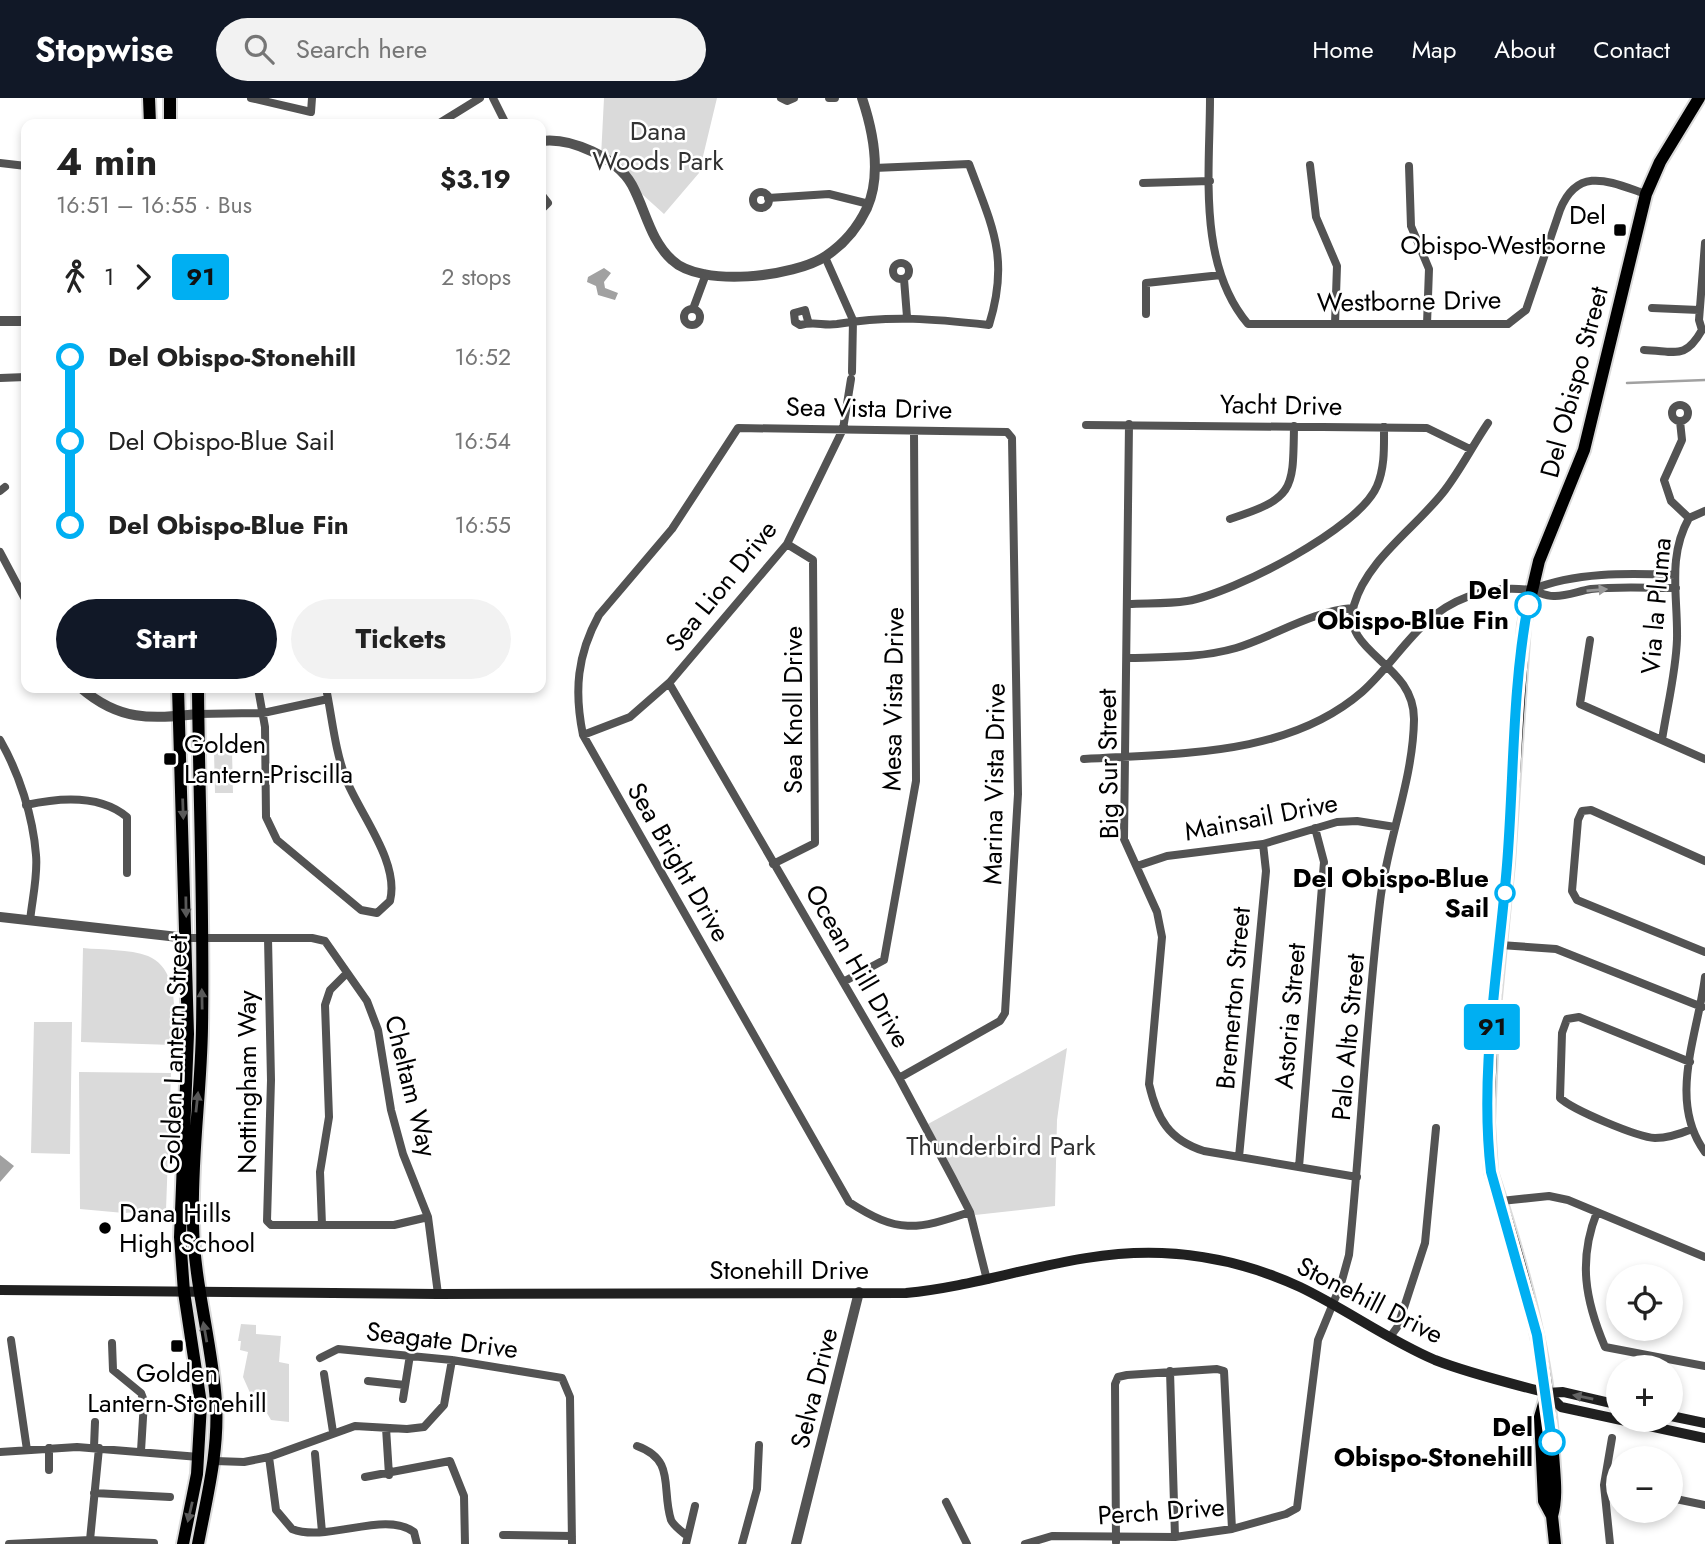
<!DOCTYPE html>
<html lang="en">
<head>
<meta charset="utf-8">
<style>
	body { margin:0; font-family:Jost,sans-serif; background:#f2f2f2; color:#222; height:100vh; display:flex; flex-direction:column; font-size:26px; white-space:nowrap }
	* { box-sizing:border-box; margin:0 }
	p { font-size:23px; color:#767676 }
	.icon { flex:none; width:38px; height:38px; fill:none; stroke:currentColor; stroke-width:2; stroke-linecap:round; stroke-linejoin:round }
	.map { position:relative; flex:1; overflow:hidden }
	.sheet { position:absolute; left:21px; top:21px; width:525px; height:574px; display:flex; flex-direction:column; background:#fff; border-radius:14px; box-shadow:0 4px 10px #0003 }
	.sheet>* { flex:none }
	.badge { padding:0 14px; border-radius:5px; font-size:24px; line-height:46px }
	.tools { position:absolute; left:1606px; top:1166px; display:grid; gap:14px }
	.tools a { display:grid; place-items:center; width:77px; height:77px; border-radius:50%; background:#fff; box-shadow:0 4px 10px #0003; font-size:35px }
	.map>.badge { position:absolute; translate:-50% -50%; box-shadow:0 0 0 4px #fff }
	.legs { display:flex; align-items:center; gap:10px; height:77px; padding:0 35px; font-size:23px }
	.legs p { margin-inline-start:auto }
	.overview { display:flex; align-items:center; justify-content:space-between; height:119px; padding:0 35px }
	h1 { font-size:38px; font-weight:700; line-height:52px }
	.button { display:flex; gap:14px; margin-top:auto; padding:14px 35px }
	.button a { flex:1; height:80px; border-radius:42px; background:#111827; color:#fff; font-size:28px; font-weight:700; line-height:80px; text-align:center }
	.button a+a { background:#f2f2f2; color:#222 }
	ul { padding:0 35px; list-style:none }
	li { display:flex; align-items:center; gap:24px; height:84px; font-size:26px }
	li i { display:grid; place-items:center; width:10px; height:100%; margin:0 9px; background:currentColor }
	li i::after { content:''; width:18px; height:18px; margin:-9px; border:5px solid; border-radius:50%; background:#fff }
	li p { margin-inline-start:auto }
	li:first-child i { background:linear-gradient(#0000 50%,currentColor 0) }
	li:last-child i { background:linear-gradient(currentColor 50%,#0000 0) }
	header { display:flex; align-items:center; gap:42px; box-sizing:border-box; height:98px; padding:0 35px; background:#111827; color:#fff }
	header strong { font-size:33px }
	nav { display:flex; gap:38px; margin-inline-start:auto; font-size:24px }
	.search { width:490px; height:63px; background:#f2f2f2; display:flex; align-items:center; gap:18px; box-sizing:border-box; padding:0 24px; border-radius:38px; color:#767676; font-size:26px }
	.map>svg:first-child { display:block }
	.green { fill:#dadada }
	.water { fill:#a1a1a1 }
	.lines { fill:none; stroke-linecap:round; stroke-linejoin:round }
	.stream { stroke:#a1a1a1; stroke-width:2.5 }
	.primary-casing { stroke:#dbdbdb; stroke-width:16 }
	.minor { stroke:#535353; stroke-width:8 }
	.tertiary { stroke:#535353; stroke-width:10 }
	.secondary { stroke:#202020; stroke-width:10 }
	.primary { stroke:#000; stroke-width:12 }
	.oneway { fill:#989898 }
	.oneway2 { fill:#595959 }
	.oneway3 { fill:#636363 }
	.line-1-casing { stroke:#fff; stroke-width:16 }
	.line-1 { stroke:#00aff2; stroke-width:10 }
	.poi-dot { fill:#000; stroke:#fff; stroke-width:2.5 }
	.stop-1-dot { fill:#fff; stroke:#00aff2; stroke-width:3.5 }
	.labels { text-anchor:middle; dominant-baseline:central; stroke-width:5; stroke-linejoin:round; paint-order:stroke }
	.park-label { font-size:26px; fill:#313131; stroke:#fff }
	.poi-label { font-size:26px; fill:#000; stroke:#fff; text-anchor:start }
	.street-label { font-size:26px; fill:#000; stroke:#fff }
	.stop-label { font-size:26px; font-weight:bold; fill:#000; stroke:#fff; text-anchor:end }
</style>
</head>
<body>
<header>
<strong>Stopwise</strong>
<div class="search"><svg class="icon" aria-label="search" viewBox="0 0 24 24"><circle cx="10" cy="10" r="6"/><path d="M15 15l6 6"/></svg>Search here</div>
<nav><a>Home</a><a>Map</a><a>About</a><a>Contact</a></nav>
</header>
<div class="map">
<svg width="1705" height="1446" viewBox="0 0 1705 1446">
	<rect width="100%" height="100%" fill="#fff"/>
	<path class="green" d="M604,0h113l-18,75 -35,41 -63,-57z
		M232,653l1,42h-18l-1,-41z
		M83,850c19,2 47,1 65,8 33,14 26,62 25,89l-92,-3z
		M34,924h38l-2,132 -39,-1z
		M1067,950l-10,72 -2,86 -80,9 -47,-91z
		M79,974l92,1 -5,137 -42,3 -44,-4z
		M241,1226l15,1v9l25,2 -2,26 10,2v58l-18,-2 -7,-12 -14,-6 1,-7 -8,-18 5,-25 -8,-2 1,-9h-3z"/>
	<path class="water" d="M604,170l7,5 -7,9 1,6 13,5 -3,7 -17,-5 -2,-9 -9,-4 1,-5z
		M0,1057l14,11 -14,16z"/>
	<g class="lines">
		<path class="stream" d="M1627,285l78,-3"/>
		<defs>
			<path id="primary" d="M149,0l1,26
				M170,0v26
				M178,590l10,346 -8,203 4,55 17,112 -4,70 -14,70
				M198,590c1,113 6,227 4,340 -1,65 -11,130 -9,196 1,60 19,118 23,178 3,49 -9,94 -18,142
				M1546,1299l-6,20 4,84 8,15 3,28
				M1552,1418c6,-21 2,-42 1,-64 -5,-95 -32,-190 -62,-280l-3,-49 4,-95 16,-165 16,-238 15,-64 45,-111 62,-256 14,-32 39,-64"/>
		</defs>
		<use href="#primary" class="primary-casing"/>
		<path class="minor" d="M251,0l60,14 1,-14
			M493,0l13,26
			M781,0l6,3 7,-3
			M829,0h6
			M1210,0c0,73 -13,166 38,226h260l18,-14 34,-100c18,-45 50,-28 86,-16
			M438,26l42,-26
			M0,65l26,3
			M1310,67l6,52 21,49 -2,58
			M1409,68l2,60 18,43 -2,55
			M1143,85l67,-2
			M753 102a8 8 0 1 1 16 0a8 8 0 1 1-16 0Z
			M541,96l7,9 -7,7
			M768,100l61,-4 40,10
			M825,159l28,63 -1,52
			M893 173a8 8 0 1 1 16 0a8 8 0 1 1-16 0Z
			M904,181l3,38
			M1652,210l47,2
			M684 219a8 8 0 1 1 16 0a8 8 0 1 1-16 0Z
			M693,211l13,-35
			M1146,216v-31l75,-8
			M808,223l-3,-11 -11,3 1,9 5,3c16,-4 22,1 37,-1 55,-9 97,-5 152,1 21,-67 3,-99 -20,-161l-95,4
			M1702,232l-3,-10 6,-77
			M1644,252c32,1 41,10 58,-20
			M0,280l26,-1
			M1672 315a8 8 0 1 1 16 0a8 8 0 1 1-16 0Z
			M1680,323l2,19 -18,40 7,21 18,17
			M1129,326l-5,415 33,73 5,25 -13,147c8,35 20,56 55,67l153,26
			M1086,327l341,3 43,21
			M0,393l5,-4
			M1689,420l16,-7
			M1230,421c65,-21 63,-29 64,-93
			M0,454l26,49
			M1531,492c44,-18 96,-17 144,-15
			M1128,506c20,-1 40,0 59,-3 46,-8 172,-72 190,-115 8,-19 7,-39 7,-59
			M1590,542l-10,64 125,55
			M1128,560c37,-1 73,0 108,-10 39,-12 76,-37 117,-40
			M669,585l230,395 53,99 18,35 17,68
			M258,590l7,39 1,90 11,23 84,70 16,3 13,-12c10,-39 -31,-88 -44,-122 -11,-28 -14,-62 -20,-91
			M198,616l65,-1 65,-14
			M583,637l47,-18 40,-35 117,-138 56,-115 8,-50
			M0,642c19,33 33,76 36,115 2,21 -4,45 -6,66
			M1662,642c5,-33 14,-68 15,-101 1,-43 -10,-82 12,-121
			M1084,661c93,-6 203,-2 278,-67 37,-33 56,-77 105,-95 19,-7 41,-10 62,-7 9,1 17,7 26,6 12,0 24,-5 36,-7 28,-3 57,-1 85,-1
			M26,707c31,-7 74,-11 101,12v56
			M1705,763l-114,-51 -9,1 -4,9 -6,71 5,9 128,52
			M773,766l42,-21 -2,-283 -26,-16
			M1137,768l30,-10 96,-12 74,-22 20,-1 38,6
			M187,840h125l13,3 42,60 11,29 13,80 12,44 25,63 10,77
			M268,840l3,142 -4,141 4,4h123l34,-8
			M1500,847l56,4 146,58
			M1705,879c-7,57 -38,124 0,175
			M843,884l41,-22 32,-179 -2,-350
			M1690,964l-111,-45 -12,2 -5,14 -2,65c13,12 77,39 95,40 13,0 25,-4 37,-9
			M899,980l101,-57 5,-8 13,-219 -6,-356 -5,-6 -269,-4 -66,101 -73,86c-22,40 -25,76 -16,120l266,467c49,32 67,28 121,10
			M1239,1059l27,-286 -3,-27
			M1299,1069l25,-305 -9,-34
			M1501,1103l48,-5 19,4 137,57
			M1597,1114c-19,48 -12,88 8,135l100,19
			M322,1127l-2,-53 9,-55 -4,-112 5,-15 16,-16
			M1390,1239l8,-11 27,-83 11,-115
			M11,1242l16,110
			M112,1245l1,27 28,23 3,8 -3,50
			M320,1260l18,-9 114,11 110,18 8,19 2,147
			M1170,1273l5,166
			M324,1276l9,58
			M368,1283l37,4
			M403,1301l7,-44
			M386,1330l3,47
			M637,1348c39,14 24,42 34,74 3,6 10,11 15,15
			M94,1349l1,-25
			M49,1350v22
			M0,1354l77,-5 122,10
			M315,1356l7,78
			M269,1359l7,53 16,19c35,14 93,-19 122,3l3,12
			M215,1363l29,1 25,-5 86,-31 52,3 17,-2 20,-22 8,-45
			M365,1379l85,-16 14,35 1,48
			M1604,1387l15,3
			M94,1395l76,4
			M1671,1400l34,7
			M946,1404l21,42
			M503,1437l69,1
			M90,1442l9,-92
			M1116,1444l-1,-158 3,-7 9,-2 90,-6 7,2 8,158
			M9,1446l81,-4 64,3
			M686,1446l9,-38
			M742,1446l15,-55 2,-44
			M1025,1446l27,-8 123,1 57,-8 54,-15 11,-6 21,-168 23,-56 8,-29c12,-118 17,-236 31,-353 7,-61 33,-121 34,-182 1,-58 -74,-66 -60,-115 13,-46 63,-78 91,-115 16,-21 28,-45 43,-67
			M1610,1446l-6,-59 8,-47"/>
		<path class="tertiary" d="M541,43c30,-4 76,17 91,44 14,26 18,55 40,75 29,28 122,17 154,-4 18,-12 32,-29 41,-48 15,-34 6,-77 -5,-110
			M0,223h26
			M81,590c38,33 69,31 117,26
			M0,819l187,21
			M796,1446l63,-252"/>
		<path class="secondary" d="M0,1192l438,4 468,-1c86,-8 168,-44 256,-40 47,2 95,14 138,34 46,22 88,53 135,73 36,14 75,23 112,33l16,-1 56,13
			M1547,1295l14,14 144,31
			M1671,1318l34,7"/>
		<use href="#primary" class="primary"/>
	</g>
	<defs><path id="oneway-solid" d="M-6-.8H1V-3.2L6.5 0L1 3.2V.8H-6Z" transform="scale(1.75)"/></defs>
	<use class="oneway" href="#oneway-solid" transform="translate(1597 492) rotate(-5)"/>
	<g class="oneway2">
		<use href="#oneway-solid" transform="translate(183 711) rotate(88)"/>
		<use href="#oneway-solid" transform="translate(186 809) rotate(89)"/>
		<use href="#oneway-solid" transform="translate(202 901) rotate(-91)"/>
		<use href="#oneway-solid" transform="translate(197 1004) rotate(-84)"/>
		<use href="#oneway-solid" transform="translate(205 1234) rotate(-100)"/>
		<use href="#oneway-solid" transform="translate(190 1414) rotate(103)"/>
	</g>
	<use class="oneway3" href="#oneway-solid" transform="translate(1583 1299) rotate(-168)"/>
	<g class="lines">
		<defs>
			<path id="line-1" d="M1528,507c-16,85 -14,174 -21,260 -8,101 -28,205 -16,307l46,163 15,107"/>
		</defs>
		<use href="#line-1" class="line-1-casing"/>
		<use href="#line-1" class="line-1"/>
	</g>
	<g class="poi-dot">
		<rect x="1613" y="125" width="14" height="14" rx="3.5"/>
		<rect x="163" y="654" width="14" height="14" rx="3.5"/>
		<circle cx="105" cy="1130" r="7"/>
		<rect x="170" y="1241" width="14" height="14" rx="3.5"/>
	</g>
	<g class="stop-1-dot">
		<circle cx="1528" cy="507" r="12"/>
		<circle cx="1505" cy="795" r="9"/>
		<circle cx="1552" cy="1344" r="12"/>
	</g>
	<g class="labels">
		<g class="park-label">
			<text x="658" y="33">Dana<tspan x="658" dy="30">Woods Park</tspan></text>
			<text x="1001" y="1048">Thunderbird Park</text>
		</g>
		<g class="poi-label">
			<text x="1606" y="117" text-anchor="end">Del<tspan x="1606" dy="30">Obispo-Westborne</tspan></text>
			<text x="184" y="646">Golden<tspan x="184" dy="30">Lantern-Priscilla</tspan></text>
			<text x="119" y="1115">Dana Hills<tspan x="119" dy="30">High School</tspan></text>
			<text x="177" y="1275" text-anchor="middle">Golden<tspan x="177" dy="30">Lantern-Stonehill</tspan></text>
		</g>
		<g class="street-label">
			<text transform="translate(1409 203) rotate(-1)">Westborne Drive</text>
			<text transform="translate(1574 284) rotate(-75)">Del Obispo Street</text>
			<text transform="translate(1281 307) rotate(1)">Yacht Drive</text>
			<text transform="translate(869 310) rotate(1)">Sea Vista Drive</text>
			<text transform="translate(721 488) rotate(-51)">Sea Lion Drive</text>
			<text transform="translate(1656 508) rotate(-85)">Via la Pluma</text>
			<text transform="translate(893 601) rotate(-89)">Mesa Vista Drive</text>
			<text transform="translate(793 612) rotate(-90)">Sea Knoll Drive</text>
			<text transform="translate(1108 666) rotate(-91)">Big Sur Street</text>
			<text transform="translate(994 686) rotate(-89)">Marina Vista Drive</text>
			<text transform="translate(1261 719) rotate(-11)">Mainsail Drive</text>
			<text transform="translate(679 764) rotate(60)">Sea Bright Drive</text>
			<text transform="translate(858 868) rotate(60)">Ocean Hill Drive</text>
			<text transform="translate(1233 900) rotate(-85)">Bremerton Street</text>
			<text transform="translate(1290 918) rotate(-85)">Astoria Street</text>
			<text transform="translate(1348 939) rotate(-85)">Palo Alto Street</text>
			<text transform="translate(174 956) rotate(-88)">Golden Lantern Street</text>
			<text transform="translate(247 984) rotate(-90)">Nottingham Way</text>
			<text transform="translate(411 988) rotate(76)">Cheltam Way</text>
			<text x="789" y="1172">Stonehill Drive</text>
			<text transform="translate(1370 1202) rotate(27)">Stonehill Drive</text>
			<text transform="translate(442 1242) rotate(7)">Seagate Drive</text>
			<text transform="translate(814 1290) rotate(-76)">Selva Drive</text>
			<text transform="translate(1161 1413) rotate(-4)">Perch Drive</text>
		</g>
		<g class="stop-label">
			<text x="1509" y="492">Del<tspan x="1509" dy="30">Obispo-Blue Fin</tspan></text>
			<text x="1489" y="780">Del Obispo-Blue<tspan x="1489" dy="30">Sail</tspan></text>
			<text x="1533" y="1329">Del<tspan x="1533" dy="30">Obispo-Stonehill</tspan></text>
		</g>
	</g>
</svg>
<div class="tools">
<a><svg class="icon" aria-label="locate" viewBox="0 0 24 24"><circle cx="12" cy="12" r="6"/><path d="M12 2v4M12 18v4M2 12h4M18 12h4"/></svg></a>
<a>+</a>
<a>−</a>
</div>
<b class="badge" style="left:1492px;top:929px;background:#00aff2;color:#111">91</b>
<section class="sheet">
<div class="overview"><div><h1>4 min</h1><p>16:51 – 16:55 · Bus</p></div><b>$3.19</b></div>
<div class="legs"><svg class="icon" aria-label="walk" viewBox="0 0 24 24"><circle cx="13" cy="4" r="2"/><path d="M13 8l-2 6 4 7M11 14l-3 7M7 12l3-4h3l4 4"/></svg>1<svg class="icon" aria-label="forward" viewBox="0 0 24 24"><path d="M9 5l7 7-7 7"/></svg><b class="badge" style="background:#00aff2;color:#111">91</b><p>2 stops</p></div>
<ul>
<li><i style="color:#00aff2"></i><b>Del Obispo-Stonehill</b><p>16:52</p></li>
<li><i style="color:#00aff2"></i><span>Del Obispo-Blue Sail</span><p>16:54</p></li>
<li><i style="color:#00aff2"></i><b>Del Obispo-Blue Fin</b><p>16:55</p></li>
</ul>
<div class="button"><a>Start</a><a>Tickets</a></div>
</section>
</div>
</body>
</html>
